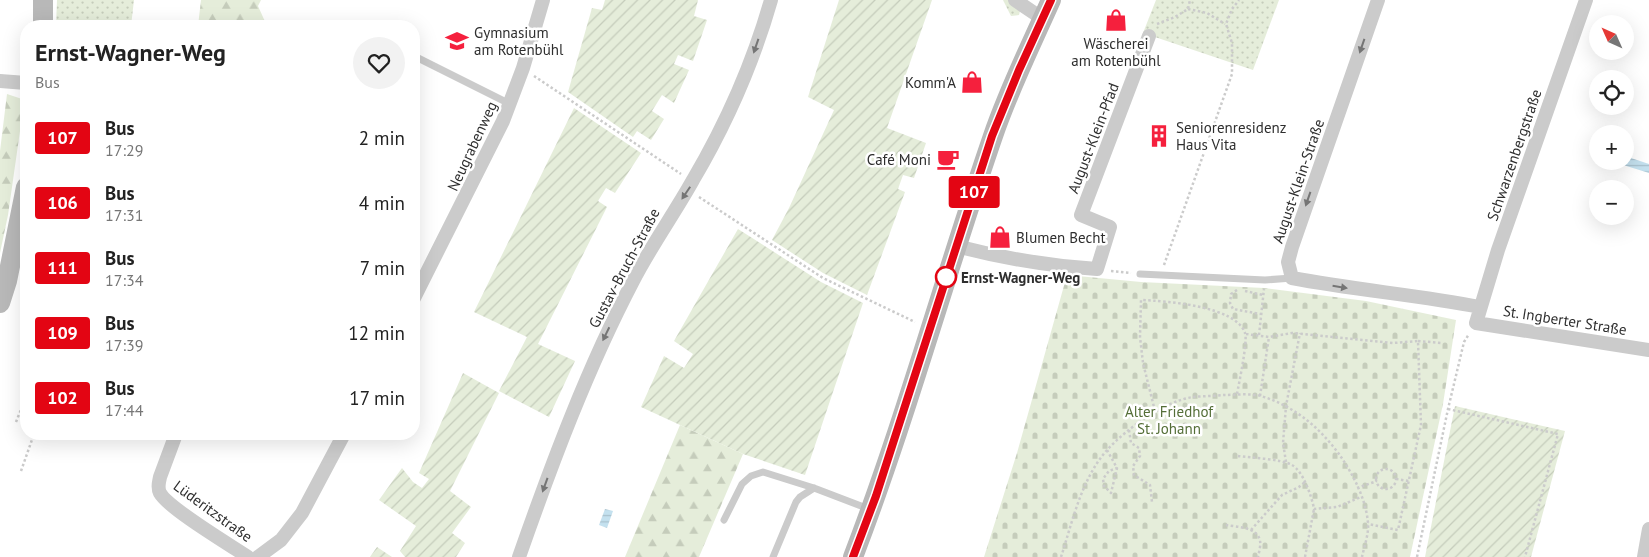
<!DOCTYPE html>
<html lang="en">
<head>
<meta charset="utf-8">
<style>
	body { margin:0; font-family:"PT Sans",sans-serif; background:#f2f2f2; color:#222; height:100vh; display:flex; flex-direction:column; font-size:19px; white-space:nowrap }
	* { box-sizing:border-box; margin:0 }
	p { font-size:16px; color:#767676 }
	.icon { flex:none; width:28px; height:28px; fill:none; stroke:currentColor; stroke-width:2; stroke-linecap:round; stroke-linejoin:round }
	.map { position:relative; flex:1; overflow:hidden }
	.sheet { position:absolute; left:20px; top:20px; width:400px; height:420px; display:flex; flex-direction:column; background:#fff; border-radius:20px; box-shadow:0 5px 20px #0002 }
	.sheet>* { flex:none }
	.badge { padding:0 10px; border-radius:4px; font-size:18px; line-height:32px }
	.needle { width:32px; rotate:315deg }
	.tools { position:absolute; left:1589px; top:15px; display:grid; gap:10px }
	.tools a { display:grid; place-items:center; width:45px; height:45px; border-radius:50%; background:#fff; box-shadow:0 5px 20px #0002; font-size:25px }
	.map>.badge { position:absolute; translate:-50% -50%; box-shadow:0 0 0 2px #fff }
	.round { display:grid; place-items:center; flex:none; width:52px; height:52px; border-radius:26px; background:#f2f2f2 }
	.headline { display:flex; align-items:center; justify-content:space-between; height:85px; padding:0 15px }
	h1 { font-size:24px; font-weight:800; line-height:38px }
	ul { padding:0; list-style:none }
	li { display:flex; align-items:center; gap:15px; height:65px; padding:0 15px }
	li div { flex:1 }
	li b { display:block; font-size:19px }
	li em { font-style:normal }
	li .badge { min-width:55px; font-weight:700; text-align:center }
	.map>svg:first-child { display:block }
	.grass { fill:url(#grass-dots) }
	.forest { fill:url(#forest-firs) }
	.cemetery { fill:url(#cemetery-stones) }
	.garden { fill:url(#garden-furrows) }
	.water { fill:url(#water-rules) }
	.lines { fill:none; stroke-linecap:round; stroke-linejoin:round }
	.path { stroke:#cbcbcb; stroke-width:2.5; stroke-dasharray:2.5 2.5; stroke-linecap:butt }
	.lane { stroke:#cbcbcb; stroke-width:7 }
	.street { stroke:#cbcbcb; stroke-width:14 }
	.secondary { stroke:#b8b8b8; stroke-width:20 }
	.oneway { fill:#757575 }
	.line-casing { stroke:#fff; stroke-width:11 }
	.line { stroke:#e30513; stroke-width:8 }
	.stop-dot { fill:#fff; stroke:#e30513; stroke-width:2.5 }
	.labels { text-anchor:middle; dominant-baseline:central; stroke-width:5; stroke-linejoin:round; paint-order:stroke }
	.poi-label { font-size:15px; fill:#2e2e2e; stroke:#fff; text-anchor:start }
	.street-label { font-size:15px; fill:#2e2e2e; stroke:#fff }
	.stop-label { font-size:15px; font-weight:bold; fill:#2e2e2e; stroke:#fff; text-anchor:start }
	.park-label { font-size:15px; fill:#546e37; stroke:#fff }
</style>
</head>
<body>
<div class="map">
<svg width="1649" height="557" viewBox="0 0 1649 557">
	<defs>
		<pattern id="grass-dots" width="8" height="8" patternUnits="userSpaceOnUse" patternTransform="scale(1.25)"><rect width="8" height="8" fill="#e5edda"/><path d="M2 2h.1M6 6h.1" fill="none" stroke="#c5ccbb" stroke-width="1.8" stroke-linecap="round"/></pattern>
		<pattern id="forest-firs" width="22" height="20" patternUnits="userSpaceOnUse" patternTransform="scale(1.25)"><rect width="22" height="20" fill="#e5edda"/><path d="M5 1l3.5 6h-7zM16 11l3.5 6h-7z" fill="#c5ccbb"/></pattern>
		<pattern id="cemetery-stones" width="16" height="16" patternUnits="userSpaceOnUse" patternTransform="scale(1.25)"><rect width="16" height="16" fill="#e5edda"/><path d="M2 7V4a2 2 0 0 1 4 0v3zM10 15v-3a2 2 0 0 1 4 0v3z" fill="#c5ccbb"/></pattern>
		<pattern id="garden-furrows" width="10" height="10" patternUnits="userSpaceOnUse" patternTransform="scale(1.25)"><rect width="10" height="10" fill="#e5edda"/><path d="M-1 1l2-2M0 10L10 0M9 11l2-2" fill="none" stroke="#c5ccbb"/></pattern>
		<pattern id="water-rules" width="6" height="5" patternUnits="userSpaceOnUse" patternTransform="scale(1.25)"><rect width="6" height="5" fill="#c4e1ef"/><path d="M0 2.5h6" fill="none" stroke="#a9c1cd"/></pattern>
	</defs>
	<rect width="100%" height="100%" fill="#fff"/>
	<path class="grass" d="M57,0h77l-3,26h-75z
		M1003,0h6l11,11 -1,4 -8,1z
		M1156,0h123l-26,70 -110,-37z"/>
	<path class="forest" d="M201,0h60l-3,6 9,20h-69z
		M7,94l15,5 2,4 -16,112 -8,38v-102z
		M680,425l63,29 -44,103h-74z"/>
	<path class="cemetery" d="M1067,275l74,7 123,6 102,13 90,19 -13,84 -33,153h-426l33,-104z"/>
	<path class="garden" d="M605,0h93l-4,16 13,4 -14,41 -15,-6 -4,9 15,6 -15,33 -12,-8 -10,16 12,8 -13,21 -14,-9 -4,6 -65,-45 24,-84 10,2z
		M839,0h93l-45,128 39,15 -12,35 -11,-3 -5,14 7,3 -38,103 -44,-22 -51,-33 17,-32 45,-98 -26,-13z
		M574,108l67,45 -26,40 -9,-5 -8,13 9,6 -69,137 37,17 -26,56 -50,-26 28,-54 -53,-25z
		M738,229l83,53 42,21 -58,172 -62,-21 -102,-47 23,-51 20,12 9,-14 -19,-13z
		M463,373l36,20 -49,98 21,16 -19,26 13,10 -9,14h-51l-5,-6 16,-25 -37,-26 23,-32 11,14 9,6 7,-9 -10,-6z
		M1455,406l110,25 -34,126h-106z
		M377,547l15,10h-22z"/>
	<path class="water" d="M1625,156l24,8v9l-29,-9 1,-3h4z
		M605,509l8,2 -6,17 -8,-3z"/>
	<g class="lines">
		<path class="path" d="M1188,9l19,4 18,11
			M1157,24l18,-7 13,-8 2,-9
			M534,76l147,98
			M699,197l124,81 92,44
			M1164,265l68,-191v-31l-6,-19 6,-15 7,-9
			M1111,271l20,2
			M1237,290l-6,4 -1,9 3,6 27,5
			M1245,291l18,4
			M1246,334l23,3 23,-4 101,10 25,-2 3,84 -23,105 -30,-6
			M1259,335l5,-46
			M1418,341l23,2
			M1260,396l9,-59
			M1448,409l110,25 -33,123
			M1155,411l-12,-48 -3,-26 1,-37c25,1 95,6 104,33 3,8 -6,50 -8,61
			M16,422l6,-15
			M1129,430l2,13 8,5 1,8 -7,10 1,9 16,10 2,17
			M1107,450l10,18 -6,25 -7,-7 -1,-7 6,-8 8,-3
			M1238,456c14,2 44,3 54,9 11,6 20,32 22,44l23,-2 24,-10
			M1286,462l-3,-19 3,-37 14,-73
			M1376 479a10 10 0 1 1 20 0a10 10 0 1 1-20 0Z
			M21,471l13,-37
			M1396,479l13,2
			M1357,488l20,-7
			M1226,525c11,2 32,2 34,16 1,4 -1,11 -2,16
			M1251,530l31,-35 17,-8 6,-5
			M1061,557c12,-37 20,-77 46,-107 19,-21 58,-49 86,-53 10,-1 21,-1 31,-2 11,0 26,-2 37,1 33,10 58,31 78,58 14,20 27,45 29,69 1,11 -4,24 -6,34
			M1305,557l9,-48
			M1417,557l31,-148 16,-67 5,-8"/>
		<path class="lane" d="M414,56l96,48
			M1140,274l125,6 27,-2
			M724,520l18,-36 9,-8 12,-4 51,16 55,21
			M773,557l23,-55 4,-5 14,-9"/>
		<path class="street" d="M1015,0l28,19
			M1378,0l-86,247 -4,15 4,16c63,12 126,17 188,29
			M1586,0l-88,250 -22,73 173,27
			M0,81l26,2
			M956,246c46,12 94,20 141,23l13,-42 -29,-12 68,-179
			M414,298l89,-177 20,-53 20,-68
			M176,434l-16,43c-1,6 -3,10 0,16 8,15 70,52 88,64
			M258,557l23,-17 21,-27 42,-79
			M519,557c33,-94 68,-188 114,-276 18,-35 41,-67 60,-101 33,-56 60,-117 78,-180
			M1644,557l5,-28"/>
		<path class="secondary" d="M43,26v-26
			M0,303l7,-22 19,-94
			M853,557c53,-138 92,-282 140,-421 16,-47 38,-91 58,-136"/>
	</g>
	<defs><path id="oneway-solid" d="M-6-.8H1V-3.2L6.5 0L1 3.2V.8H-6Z" transform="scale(1.25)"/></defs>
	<g class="oneway">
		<use href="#oneway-solid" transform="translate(756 46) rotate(109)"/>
		<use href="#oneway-solid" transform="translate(1362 46) rotate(109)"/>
		<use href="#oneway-solid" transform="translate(686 193) rotate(124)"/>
		<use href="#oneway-solid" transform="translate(1308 199) rotate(109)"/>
		<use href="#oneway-solid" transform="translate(1340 287) rotate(9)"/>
		<use href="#oneway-solid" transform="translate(606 334) rotate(116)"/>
		<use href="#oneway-solid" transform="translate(545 485) rotate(110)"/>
	</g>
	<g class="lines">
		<defs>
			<path id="line" d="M853,557l23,-61 116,-360 27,-66 32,-70"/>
		</defs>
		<use href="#line" class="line-casing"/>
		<use href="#line" class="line"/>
	</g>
	<defs>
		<symbol id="shop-bare" viewBox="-9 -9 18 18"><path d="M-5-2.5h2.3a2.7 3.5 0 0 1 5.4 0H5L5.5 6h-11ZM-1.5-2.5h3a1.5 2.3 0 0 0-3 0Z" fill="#f5203d" stroke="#fff" stroke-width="2.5" paint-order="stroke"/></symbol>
		<symbol id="school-bare" viewBox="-9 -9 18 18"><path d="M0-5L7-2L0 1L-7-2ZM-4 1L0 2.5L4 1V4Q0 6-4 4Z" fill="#f5203d" stroke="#fff" stroke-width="2.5" paint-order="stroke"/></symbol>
		<symbol id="building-bare" viewBox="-9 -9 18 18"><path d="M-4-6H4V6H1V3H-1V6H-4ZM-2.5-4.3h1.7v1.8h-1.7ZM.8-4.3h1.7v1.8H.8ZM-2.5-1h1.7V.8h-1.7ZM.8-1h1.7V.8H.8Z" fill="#f5203d" stroke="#fff" stroke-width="2.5" paint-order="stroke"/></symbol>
		<symbol id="cafe-bare" viewBox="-9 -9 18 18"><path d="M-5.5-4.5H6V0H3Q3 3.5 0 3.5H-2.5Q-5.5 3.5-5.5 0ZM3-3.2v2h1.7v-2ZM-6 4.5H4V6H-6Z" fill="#f5203d" stroke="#fff" stroke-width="2.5" paint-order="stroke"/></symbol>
	</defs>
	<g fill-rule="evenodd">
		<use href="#shop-bare" x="1100" y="4" width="32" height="32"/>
		<use href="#school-bare" x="441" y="25" width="32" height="32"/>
		<use href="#shop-bare" x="956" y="66" width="32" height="32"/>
		<use href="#building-bare" x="1143" y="120" width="32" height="32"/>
		<use href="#cafe-bare" x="932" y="143" width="32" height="32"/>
		<use href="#shop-bare" x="984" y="221" width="32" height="32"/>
	</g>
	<circle class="stop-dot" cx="946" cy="277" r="10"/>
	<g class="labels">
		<g class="poi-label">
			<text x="474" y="32">Gymnasium<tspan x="474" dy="17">am Rotenbühl</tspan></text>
			<text x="1116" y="43" text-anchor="middle">Wäscherei<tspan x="1116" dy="17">am Rotenbühl</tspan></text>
			<text x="956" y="82" text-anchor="end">Komm'A</text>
			<text x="1176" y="127">Seniorenresidenz<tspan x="1176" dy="17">Haus Vita</tspan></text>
			<text x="931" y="159" text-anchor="end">Café Moni</text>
			<text x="1016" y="237">Blumen Becht</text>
		</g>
		<g class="street-label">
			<text transform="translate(1093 138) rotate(-69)">August-Klein-Pfad</text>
			<text transform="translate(472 146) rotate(-65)">Neugrabenweg</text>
			<text transform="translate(1514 155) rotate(-71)">Schwarzenbergstraße</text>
			<text transform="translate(1298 181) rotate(-71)">August-Klein-Straße</text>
			<text transform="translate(624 268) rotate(-62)">Gustav-Bruch-Straße</text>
			<text transform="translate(1565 320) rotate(9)">St. Ingberter Straße</text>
			<text transform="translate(213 511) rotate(36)">Lüderitzstraße</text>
		</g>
		<g class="stop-label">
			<text x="961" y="277">Ernst-Wagner-Weg</text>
		</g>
		<g class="park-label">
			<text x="1169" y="411">Alter Friedhof<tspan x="1169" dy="17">St. Johann</tspan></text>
		</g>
	</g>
</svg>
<div class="tools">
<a><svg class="needle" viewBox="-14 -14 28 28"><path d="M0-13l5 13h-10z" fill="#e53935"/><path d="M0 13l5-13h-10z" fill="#767676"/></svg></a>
<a><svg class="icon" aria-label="locate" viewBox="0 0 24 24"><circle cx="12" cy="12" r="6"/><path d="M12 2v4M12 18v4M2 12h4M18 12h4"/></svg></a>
<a>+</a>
<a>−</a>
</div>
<b class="badge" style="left:974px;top:192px;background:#e30513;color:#fff">107</b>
<section class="sheet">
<div class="headline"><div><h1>Ernst-Wagner-Weg</h1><p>Bus</p></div><a class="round"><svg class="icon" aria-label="heart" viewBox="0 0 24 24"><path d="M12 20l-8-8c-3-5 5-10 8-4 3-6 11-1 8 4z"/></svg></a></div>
<ul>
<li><span class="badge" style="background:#e30513;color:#fff">107</span><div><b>Bus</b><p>17:29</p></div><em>2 min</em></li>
<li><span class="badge" style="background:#e30513;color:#fff">106</span><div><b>Bus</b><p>17:31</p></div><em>4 min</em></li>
<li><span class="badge" style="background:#e30513;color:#fff">111</span><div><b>Bus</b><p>17:34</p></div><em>7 min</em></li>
<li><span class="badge" style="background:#e30513;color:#fff">109</span><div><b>Bus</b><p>17:39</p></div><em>12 min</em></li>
<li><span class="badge" style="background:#e30513;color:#fff">102</span><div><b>Bus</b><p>17:44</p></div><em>17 min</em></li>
</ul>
</section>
</div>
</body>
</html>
